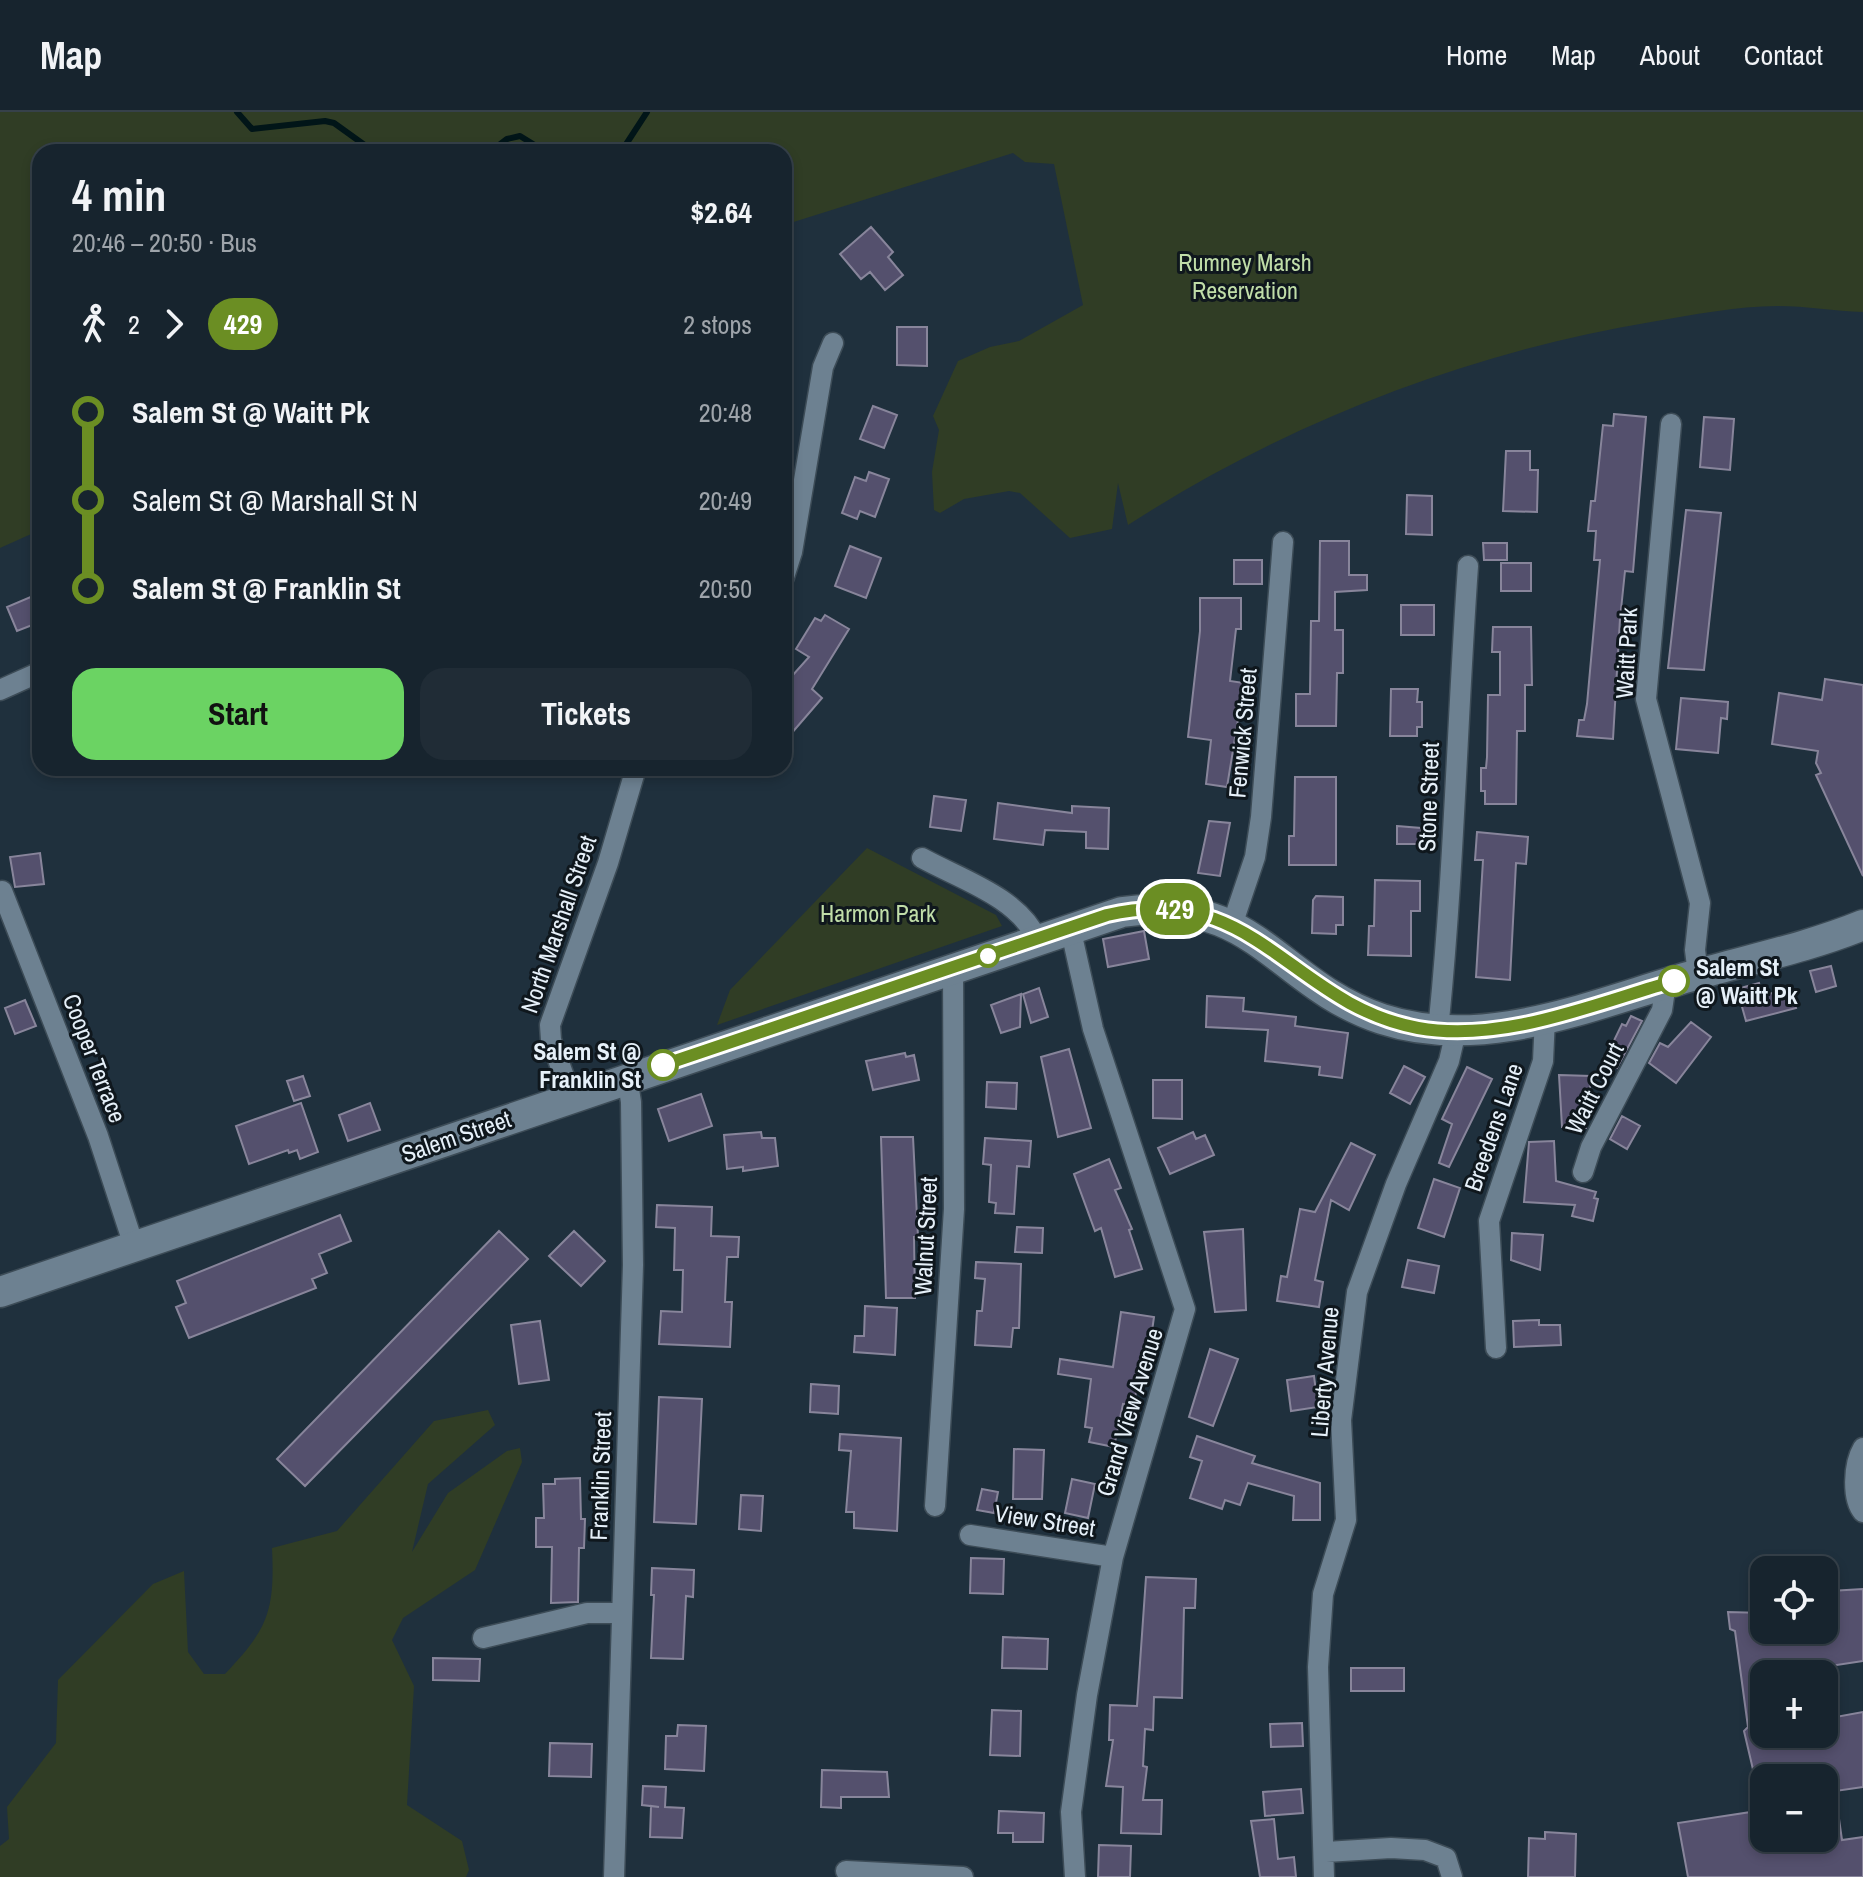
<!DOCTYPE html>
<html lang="en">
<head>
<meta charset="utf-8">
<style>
	body { margin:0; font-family:"Archivo Narrow",sans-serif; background:#202c36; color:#f1f3f6; height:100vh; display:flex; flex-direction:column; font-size:30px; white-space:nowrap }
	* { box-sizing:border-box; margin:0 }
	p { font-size:26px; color:#9ea4aa }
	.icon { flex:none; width:44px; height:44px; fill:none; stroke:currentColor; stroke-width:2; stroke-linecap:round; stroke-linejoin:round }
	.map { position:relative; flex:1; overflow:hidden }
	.details { position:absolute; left:32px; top:32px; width:760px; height:632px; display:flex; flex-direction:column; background:#17242e; border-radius:24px; box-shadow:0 4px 12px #0003,0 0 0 2px #36414a }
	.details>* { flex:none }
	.badge { padding:0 16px; border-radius:26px; font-size:28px; line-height:52px }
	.tools { position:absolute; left:1750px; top:1444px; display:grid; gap:16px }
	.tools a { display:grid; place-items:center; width:88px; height:88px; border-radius:16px; background:#17242e; box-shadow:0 4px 12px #0003,0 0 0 2px #36414a; font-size:40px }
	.map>.badge { position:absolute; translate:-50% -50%; box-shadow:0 0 0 4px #fff }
	.legs { display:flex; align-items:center; gap:12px; height:88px; padding:0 40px; font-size:26px }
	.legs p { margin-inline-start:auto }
	.overview { display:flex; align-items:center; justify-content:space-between; height:136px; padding:0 40px }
	h1 { font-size:44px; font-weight:800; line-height:60px }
	.action { display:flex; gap:16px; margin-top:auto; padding:16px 40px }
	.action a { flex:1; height:92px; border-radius:24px; background:#6bd363; color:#111; font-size:32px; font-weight:800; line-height:92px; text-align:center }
	.action a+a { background:#202c36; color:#f1f3f6 }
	ul { padding:0 40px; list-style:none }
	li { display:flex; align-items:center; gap:28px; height:88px; font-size:30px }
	li i { display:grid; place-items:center; width:12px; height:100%; margin:0 10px; background:currentColor }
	li i::after { content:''; width:20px; height:20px; margin:-10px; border:6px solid; border-radius:50%; background:#17242e }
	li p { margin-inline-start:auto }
	li:first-child i { background:linear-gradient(#0000 50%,currentColor 0) }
	li:last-child i { background:linear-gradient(currentColor 50%,#0000 0) }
	header { display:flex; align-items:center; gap:48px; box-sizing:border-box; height:112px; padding:0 40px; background:#17242e; border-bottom:2px solid #36414a }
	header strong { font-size:38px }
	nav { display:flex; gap:44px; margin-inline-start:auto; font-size:28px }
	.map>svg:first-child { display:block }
	.green { fill:#303d25 }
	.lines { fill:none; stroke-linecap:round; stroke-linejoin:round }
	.stream { stroke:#011518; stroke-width:6 }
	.building { fill:#54506d; stroke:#88859b; stroke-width:2 }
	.minor-casing { stroke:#3d4c57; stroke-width:23 }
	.secondary-casing { stroke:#3d4c57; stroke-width:33 }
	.minor { stroke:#6d8191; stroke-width:20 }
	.secondary { stroke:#6d8191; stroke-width:30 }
	.line-1-casing { stroke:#fff; stroke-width:18 }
	.line-1 { stroke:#6b8e23; stroke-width:12 }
	.stop-1-dot { fill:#fff; stroke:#6b8e23; stroke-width:4 }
	.labels { text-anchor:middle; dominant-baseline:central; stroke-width:6; stroke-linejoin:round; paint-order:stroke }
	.park-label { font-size:24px; fill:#c0dda8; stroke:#0f171d }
	.street-label { font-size:24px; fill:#e6f0f9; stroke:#0f171d }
	.stop-label { font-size:24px; font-weight:bold; fill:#e6f0f9; stroke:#0f171d; text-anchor:start }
</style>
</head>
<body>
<header>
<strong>Map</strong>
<nav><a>Home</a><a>Map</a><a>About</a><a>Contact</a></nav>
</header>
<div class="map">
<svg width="1863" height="1765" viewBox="0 0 1863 1765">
	<rect width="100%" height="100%" fill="#1f303d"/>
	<path class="green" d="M0,0h1863v200c-28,-1 -57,-6 -85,-6 -42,0 -85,9 -127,16 -185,31 -365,101 -523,203l-10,-42 -6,46 -42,9 -50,-45 -11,-2 -45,8 -24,14 -6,-3 -2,-38 7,-42 -6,-14 25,-55 32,-14 29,-6 64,-36 -29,-141 -29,-2 -12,-9 -229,72v-73h-744v378l-40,18z
		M867,736l129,67 6,11 -285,99 13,-35z
		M488,1298l7,15 -67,59 -16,68 36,-59 59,-42 13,-3 2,14 -47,108 -72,48 -11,22 22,46 -7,119 55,36 7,29 -3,7h-466v-31l9,-7 -2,-32 49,-64 2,-63 95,-96 31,-13 4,81 16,22h21c43,-45 50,-63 47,-126l65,-17 97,-110z"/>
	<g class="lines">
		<path class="stream" d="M237,0l15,17 73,-8 9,2 32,23 32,6
			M490,40l17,-13 13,-3 26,16
			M621,40l26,-40"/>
	</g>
	<path class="building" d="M871,115l22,25 -5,5 15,18 -18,15 -15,-18 -9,7 -21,-25z
		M897,215h30v39l-30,-1z
		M873,294l24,9 -13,33 -24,-9z
		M1614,302l32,3 -13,155 -8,-1 -5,48 -7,120 -36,-3 2,-16h5l3,-16 13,-144h-6l2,-29h-8l3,-30h4l8,-76 10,1z
		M1704,305l30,2 -4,51 -30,-3z
		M1506,339h24v19h8l-1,42 -34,-1z
		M869,360l20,7 -14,38 -15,-6 -3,8 -15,-6 13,-36 11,4z
		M1407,383l25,1v39l-26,-1z
		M1686,398l35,3 -17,157 -36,-2z
		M1320,429h29v34h18v15l-32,2v38h8v43h-6l-1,53h-40v-32h14l1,-73h8z
		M1483,431h24v17h-23z
		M850,434l31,12 -15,40 -31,-12z
		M1234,448h28v24h-28z
		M1501,451h30v28h-30z
		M40,481v29l-23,9 -10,-24z
		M1200,486h41v31h-5l-6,52 14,2 -17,104 -21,-3 5,-44 -23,-3 12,-106z
		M1401,493h33v30h-33z
		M825,503l24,14 -37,60 10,9 -38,44v-57l25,-28 -13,-8 19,-31 6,3z
		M1493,515h38l1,58h-7v46h-8l-1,73h-31v-13h-4v-23h5l1,-11 1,-62h12v-43h-8z
		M1825,567l38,6v191l-47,-101 5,-2 -5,-10 2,-12 -46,-7 7,-51 43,7z
		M1391,577h27l-1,13h5v25h-5v9h-27z
		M1681,586l47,4 -1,17 -6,-1 -3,35 -42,-4z
		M1295,665h41v88h-47v-29h5z
		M934,684l32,4 -5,31 -31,-4z
		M998,691l74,10v-7l37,2 -1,41 -22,-1v-16l-41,-2 -2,15 -49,-6z
		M1209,709l21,2 -10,53 -22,-3z
		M1397,714l24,2v16h-24z
		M1477,720l51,5 -2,27 -10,-1 -6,117 -34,-3 7,-117h-8z
		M40,741l4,31 -29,3 -5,-30z
		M1375,768l45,1v30h-9v45l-43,-1 1,-29h5z
		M1316,784l27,1v28h-7v9l-24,-1 1,-33z
		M1144,819l5,28 -41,8 -5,-28z
		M1831,854l5,20 -20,6 -6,-21z
		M1759,871l3,13 28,-8 6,20 -50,13 -9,-32z
		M1039,876l9,29 -17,6 -8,-29z
		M1021,882l-1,33 -19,6 -10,-28z
		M1207,884l37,2 -1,13 53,6 -1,9 53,7 -6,45 -23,-3 1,-8 -55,-6 3,-31 -62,-3z
		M25,888l11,26 -21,8 -10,-26z
		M1631,904l11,5 -25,47 -13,-7 18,-37 4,2z
		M1691,910l20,15 -35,46 -27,-20 11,-20 8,4z
		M1069,937l22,79 -33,9 -17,-80z
		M905,941l1,4 8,-2 5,25 -46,10 -7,-29z
		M1404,954l21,11 -15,27 -20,-11z
		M1467,955l25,12 -43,88 -10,-4 13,-39 -10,-5z
		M1559,963l32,1 -5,52 -24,-1z
		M303,964l7,20 -16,5 -7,-20z
		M1153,968h29v39l-29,-1z
		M987,970l30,1 -1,26 -30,-2z
		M701,982l11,32 -43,15 -11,-32z
		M301,991l17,49 -18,7 -3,-9 -8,3 -1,-3 -39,14 -13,-38z
		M370,991l10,27 -32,11 -9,-26z
		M1622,1004l18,10 -13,23 -17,-10z
		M761,1020l1,6h13l3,28 -35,5v-4l-16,2 -3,-34z
		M1193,1020l3,7 9,-4 9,20 -44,19 -12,-26z
		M881,1025h32l5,100h-4l1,61h-29z
		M985,1026l46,3 -2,26 -12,-1 -3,48 -19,-1 1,-10 -7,-1 2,-37 -8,-1z
		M1554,1029l2,40 40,11 -2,6 4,1 -5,22 -21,-5 3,-11 -51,-3 5,-60z
		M1351,1031l24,12 -26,55 -18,-10 -16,80 8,2 -4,25 -42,-6 4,-25 6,1 13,-68 15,3z
		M1109,1047l12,29 -6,2 17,39 -3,1 13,39 -27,8 -14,-49 -6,3 -21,-57z
		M1434,1067l26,9 -16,49 -26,-9z
		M657,1093l55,2 -1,29 28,1 -1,20h-11l-2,45h7l-2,45 -71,-3 2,-33 21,1 1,-42h-9l1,-42 -19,-1z
		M340,1103l11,26 -32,13 8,19 -15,6 4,9 -127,50 -13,-31 10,-4 -9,-22z
		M1017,1115l26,1 -1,25 -27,-1z
		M1243,1117l3,81 -31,2 -11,-80z
		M499,1119l29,28 -223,227 -28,-27z
		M574,1119l31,30 -24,25 -32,-30z
		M1512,1121l31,2 -3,35 -29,-10z
		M1408,1148l31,6 -5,27 -32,-6z
		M976,1150l45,2 -2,64h-6l-2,19 -36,-2 2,-34h5l3,-32 -10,-1z
		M865,1194l32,2 -2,47 -41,-3 1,-16h9z
		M1121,1200l33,5 -5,35 -7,-1 -8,55 -11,-2 -9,43 -25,-5 3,-14 -7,-1 6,-48 -33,-5 2,-15 53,8z
		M1539,1208v5h21l1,20 -47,2 -1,-26z
		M540,1209l9,59 -30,4 -8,-59z
		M1210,1237l28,10 -25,67 -24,-9z
		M1314,1264l4,31 -27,4 -4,-31z
		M811,1272l28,2 -1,28 -28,-2z
		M659,1285l43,2 -6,125 -42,-2z
		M840,1322l61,4 -4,93 -43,-3v-16h-8l5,-61 -12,-1z
		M1197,1324l58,20 -3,7 68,20v37h-27l1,-24 -46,-13 -8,22 -15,-5 -3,9 -32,-11 12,-37 -12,-4z
		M1014,1337l30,1 -2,49h-29z
		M580,1366l1,41h4l-1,29h-5l-1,54 -27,1 1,-56h-16v-29h8l-1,-34h12v-5z
		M1072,1367l23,5 -7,34 -23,-5z
		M982,1377l16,3 -4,21 -17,-3z
		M741,1383l22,1 -2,35 -22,-2z
		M971,1446l33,1 -1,35 -33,-1z
		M652,1456l42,2 -1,27 -7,-1 -3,63 -32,-1 3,-63h-3z
		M1146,1465l50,2 -1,29h-11l-2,90 -28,-1 -1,33 -8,-1 -2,37 4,1 -4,33h19l-1,34 -40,-1 2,-46 -17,-1 7,-46h-4l1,-35 27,1z
		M1863,1477v72l-53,8 1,5h-47v60h60v-11h6v-5l33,-6v75l-28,4 7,49 21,-3v40h-175l-10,-54 86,-13v28h60v-60h-69l-11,-47 4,-4 -13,-96 -5,-2 -2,-17 36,1v17h60v-33l6,-6z
		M1003,1525l45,2 -1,30 -45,-1z
		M433,1546l47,1 -1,22 -46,-1z
		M1351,1556h53v23h-53z
		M992,1598l29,1 -1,45 -30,-1z
		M1302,1611l1,23 -32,1 -1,-23z
		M678,1613l28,1 -2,45 -39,-2 1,-33h11z
		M550,1631l42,1 -1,33 -42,-1z
		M822,1658l65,2 2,25h-48v11l-20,-1z
		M643,1674l23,1 -1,20 19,1 -2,30 -32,-1 1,-31 8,1 -17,-2z
		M1301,1677l2,24 -38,3 -2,-24z
		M999,1699l45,2 -1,29h-30v-9h-15z
		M1274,1707l4,40 16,-2 2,20h-36l-9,-56z
		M1545,1720l31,2 -1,43h-47l1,-39 16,1z
		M1099,1733l32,1 -1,31h-32z"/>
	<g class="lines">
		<defs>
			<path id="minor" d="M1671,312l-25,275 54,204 -5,47 3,24
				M784,465l8,-25 31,-185 10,-24
				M0,578l40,-18
				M922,746c38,21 96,39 115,81
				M2,779l96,245 36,110
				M1232,813l23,-68 6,-40 22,-275
				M1070,815l23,102 92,280 -72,248 -26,138 -16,117 4,65
				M1438,918c16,-154 19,-309 30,-464
				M571,984l-20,-56 -1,-15 58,-162 28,-95
				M1583,1060l8,-25 71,-137 4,-27
				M1496,1236l-7,-127 54,-160 2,-43
				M1863,1336c-10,17 -11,51 0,64
				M935,1394l19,-297 -1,-241
				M970,1423l143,22
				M483,1526l104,-25h35
				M1326,1740l65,-4 34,2 21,8 6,19
				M846,1759l117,6
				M614,1765l19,-612 -2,-163 -4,-25
				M1324,1765l-6,-210 5,-73 23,-74 -5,-100 16,-128 39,-108 53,-123 7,-30"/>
			<path id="secondary" d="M0,1180l1122,-380c135,-19 154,72 260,107 104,34 213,-16 313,-44 56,-16 114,-28 168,-50"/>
		</defs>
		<use href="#minor" class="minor-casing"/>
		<use href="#secondary" class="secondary-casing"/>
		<use href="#minor" class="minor"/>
		<use href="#secondary" class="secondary"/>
	</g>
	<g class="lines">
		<defs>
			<path id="line-1" d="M663,953l444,-150c149,-35 183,89 311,113 85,15 176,-24 256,-47"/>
		</defs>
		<use href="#line-1" class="line-1-casing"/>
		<use href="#line-1" class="line-1"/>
	</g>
	<g class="stop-1-dot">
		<circle cx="988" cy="844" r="10"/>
		<circle cx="1674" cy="869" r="14"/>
		<circle cx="663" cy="953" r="14"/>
	</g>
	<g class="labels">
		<g class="park-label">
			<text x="1245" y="150">Rumney Marsh<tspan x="1245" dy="28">Reservation</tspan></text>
			<text x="878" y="801">Harmon Park</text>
		</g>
		<g class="street-label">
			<text transform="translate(1626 541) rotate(-87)">Waitt Park</text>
			<text transform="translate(1242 621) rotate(-85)">Fenwick Street</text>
			<text transform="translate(1428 685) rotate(-88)">Stone Street</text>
			<text transform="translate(558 812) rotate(-71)">North Marshall Street</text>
			<text transform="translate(95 946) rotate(69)">Cooper Terrace</text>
			<text transform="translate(1594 976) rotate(-63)">Waitt Court</text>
			<text transform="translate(1493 1015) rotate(-71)">Breedens Lane</text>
			<text transform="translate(456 1024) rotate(-19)">Salem Street</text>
			<text transform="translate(925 1124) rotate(-87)">Walnut Street</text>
			<text transform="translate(1324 1260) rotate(-85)">Liberty Avenue</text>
			<text transform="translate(1129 1300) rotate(-73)">Grand View Avenue</text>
			<text transform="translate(600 1364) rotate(-88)">Franklin Street</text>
			<text transform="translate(1045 1408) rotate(9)">View Street</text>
		</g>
		<g class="stop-label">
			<text x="1696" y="855">Salem St<tspan x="1696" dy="28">@ Waitt Pk</tspan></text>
			<text x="641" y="939" text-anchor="end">Salem St @<tspan x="641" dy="28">Franklin St</tspan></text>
		</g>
	</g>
</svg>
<div class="tools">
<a><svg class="icon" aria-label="locate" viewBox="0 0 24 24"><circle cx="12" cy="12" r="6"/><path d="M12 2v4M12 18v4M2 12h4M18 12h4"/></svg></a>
<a>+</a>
<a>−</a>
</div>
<b class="badge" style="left:1175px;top:797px;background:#6b8e23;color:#fff">429</b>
<section class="details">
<div class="overview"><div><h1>4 min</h1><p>20:46 – 20:50 · Bus</p></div><b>$2.64</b></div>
<div class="legs"><svg class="icon" aria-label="walk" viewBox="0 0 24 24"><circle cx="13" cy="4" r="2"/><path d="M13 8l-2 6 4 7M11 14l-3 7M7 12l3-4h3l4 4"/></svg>2<svg class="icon" aria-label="forward" viewBox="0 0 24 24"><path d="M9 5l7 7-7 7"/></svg><b class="badge" style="background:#6b8e23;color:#fff">429</b><p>2 stops</p></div>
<ul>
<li><i style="color:#6b8e23"></i><b>Salem St @ Waitt Pk</b><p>20:48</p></li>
<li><i style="color:#6b8e23"></i><span>Salem St @ Marshall St N</span><p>20:49</p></li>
<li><i style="color:#6b8e23"></i><b>Salem St @ Franklin St</b><p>20:50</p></li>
</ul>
<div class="action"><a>Start</a><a>Tickets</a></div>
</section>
</div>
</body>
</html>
